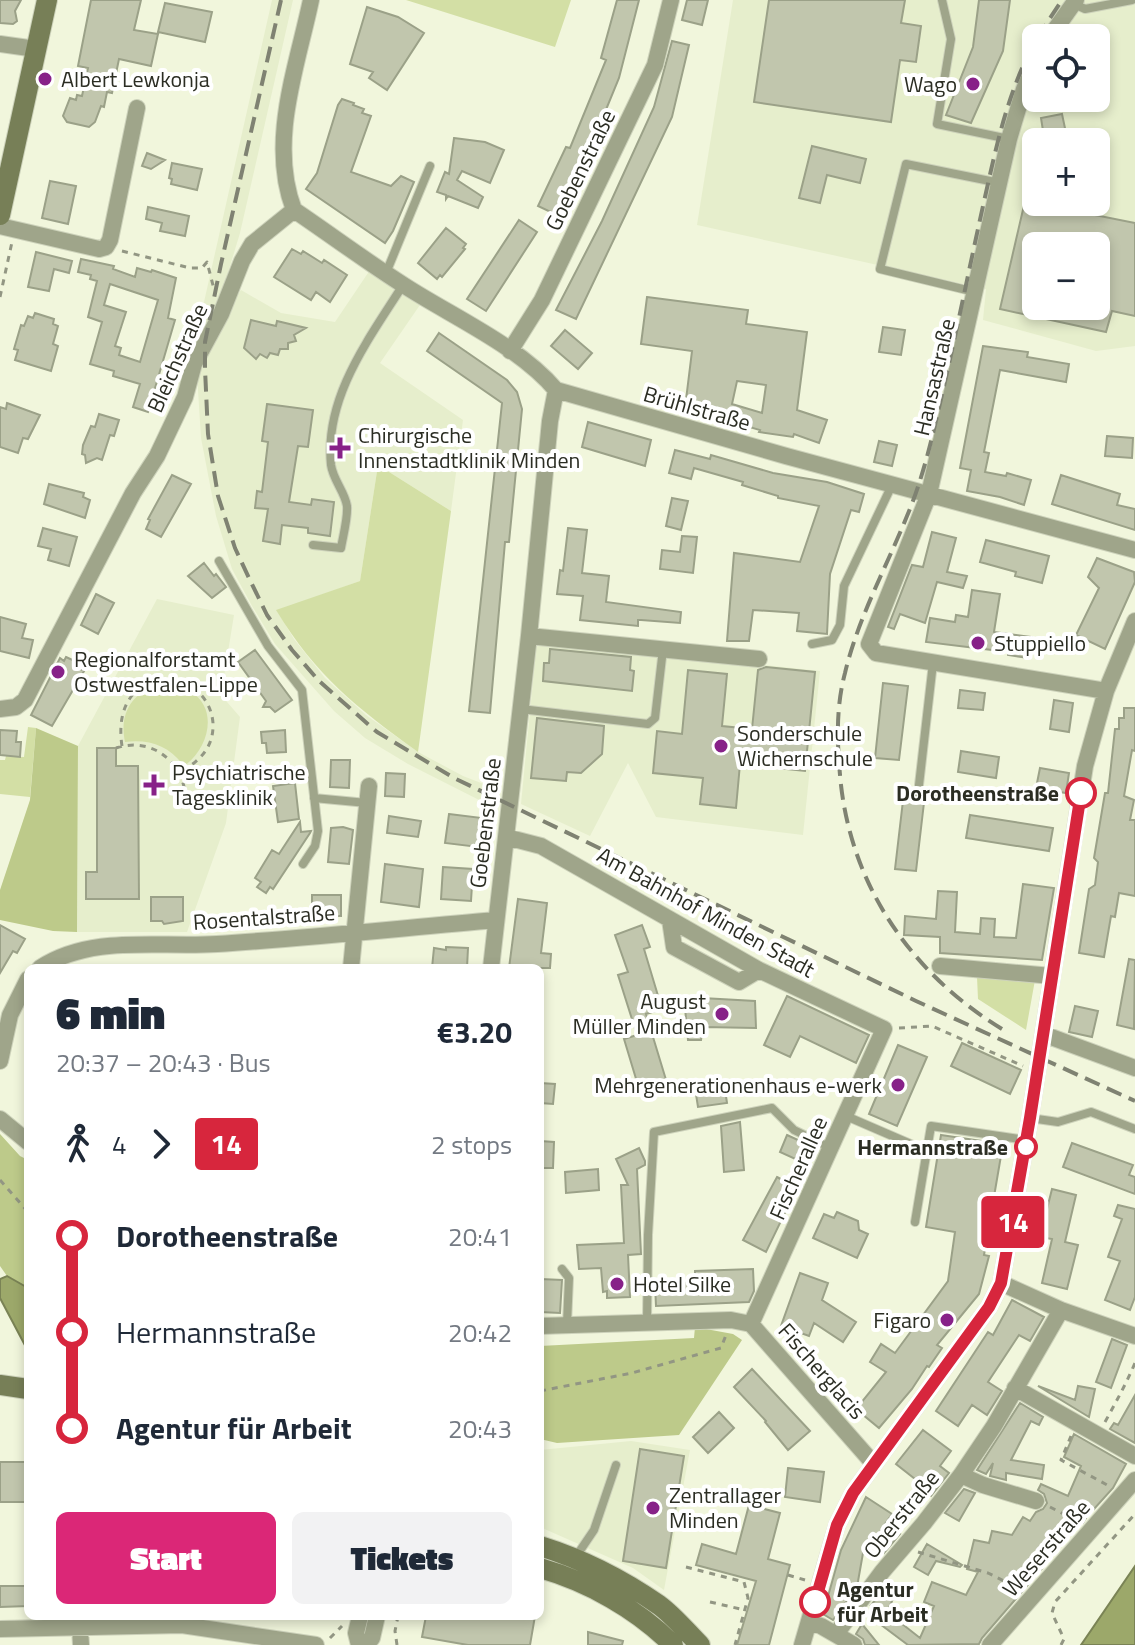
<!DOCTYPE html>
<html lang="en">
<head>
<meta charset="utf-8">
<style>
	body { margin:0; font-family:"Titillium Web",sans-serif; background:#f2f2f3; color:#1f2937; height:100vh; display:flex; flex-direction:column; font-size:30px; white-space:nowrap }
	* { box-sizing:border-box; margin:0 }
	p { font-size:26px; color:#747a83 }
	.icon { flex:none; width:44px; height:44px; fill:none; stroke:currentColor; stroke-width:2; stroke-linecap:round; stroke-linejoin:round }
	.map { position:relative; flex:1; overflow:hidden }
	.panel { position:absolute; left:24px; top:964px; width:520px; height:656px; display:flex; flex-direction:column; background:#fff; border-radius:12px; box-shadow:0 4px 12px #0003 }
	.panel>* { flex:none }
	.badge { padding:0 16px; border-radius:6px; font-size:28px; line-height:52px }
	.tools { position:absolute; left:1022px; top:24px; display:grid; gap:16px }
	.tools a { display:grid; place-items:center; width:88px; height:88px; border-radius:12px; background:#fff; box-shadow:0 4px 12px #0003; font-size:40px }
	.map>.badge { position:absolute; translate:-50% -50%; box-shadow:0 0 0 4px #fff }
	.legs { display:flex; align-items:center; gap:12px; height:88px; padding:0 32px; font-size:26px }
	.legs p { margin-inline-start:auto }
	.overview { display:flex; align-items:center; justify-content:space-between; height:136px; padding:0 32px }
	h1 { font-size:44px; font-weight:800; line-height:60px }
	.action { display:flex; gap:16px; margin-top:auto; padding:16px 32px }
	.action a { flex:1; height:92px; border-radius:12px; background:#db2777; color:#fff; font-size:32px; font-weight:800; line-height:92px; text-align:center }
	.action a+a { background:#f2f2f3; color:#1f2937 }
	ul { padding:0 32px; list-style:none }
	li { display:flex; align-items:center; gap:28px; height:96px; font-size:30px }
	li i { display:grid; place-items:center; width:12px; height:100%; margin:0 10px; background:currentColor }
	li i::after { content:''; width:20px; height:20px; margin:-10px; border:6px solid; border-radius:50%; background:#fff }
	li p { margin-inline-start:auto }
	li:first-child i { background:linear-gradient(#0000 50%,currentColor 0) }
	li:last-child i { background:linear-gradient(currentColor 50%,#0000 0) }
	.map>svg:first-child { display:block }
	.built { fill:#e6eecc; fill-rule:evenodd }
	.green { fill:#d3dfa5 }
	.forest { fill:#bdca8a }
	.water { fill:#9ca86a; stroke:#7a8355; stroke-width:2 }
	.building { fill:#c1c6ad; stroke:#9ba188; stroke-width:2; fill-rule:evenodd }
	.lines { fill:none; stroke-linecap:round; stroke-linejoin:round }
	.lane-casing { stroke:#cdd2bb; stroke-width:10 }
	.street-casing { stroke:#cdd2bb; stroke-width:18 }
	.secondary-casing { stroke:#cdd2bb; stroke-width:22 }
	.path { stroke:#929683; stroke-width:3; stroke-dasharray:6 6; stroke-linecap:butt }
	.lane { stroke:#9fa58a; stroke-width:8 }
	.street { stroke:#9fa58a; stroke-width:16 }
	.secondary { stroke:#777f57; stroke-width:20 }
	.rail { stroke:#7f8272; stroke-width:4; stroke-dasharray:16 8; stroke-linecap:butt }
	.line-1-casing { stroke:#fff; stroke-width:18 }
	.line-1 { stroke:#d7263d; stroke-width:12 }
	.poi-dot { fill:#872188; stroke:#fff; stroke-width:3 }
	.stop-1-dot { fill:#fff; stroke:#d7263d; stroke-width:4 }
	.labels { text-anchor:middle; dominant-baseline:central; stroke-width:8; stroke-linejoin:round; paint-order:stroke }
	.poi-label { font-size:22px; fill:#2b2d23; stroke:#fff; text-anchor:start }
	.street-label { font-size:22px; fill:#2b2d23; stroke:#fff }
	.stop-label { font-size:22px; font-weight:bold; fill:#2b2d23; stroke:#fff; text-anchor:end }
</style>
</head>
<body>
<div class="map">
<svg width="1135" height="1645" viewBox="0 0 1135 1645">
	<rect width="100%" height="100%" fill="#f1f6dc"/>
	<path class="built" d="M272,0h21l-53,233 -23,76 6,8 18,-27 40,23 54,9 37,-55 50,35 -42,61 83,57 -12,91 -73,-46 -18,116 -83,30 17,28 31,39 41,37 52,37 45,24 31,12 -1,19 -85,-43 -43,-26 -31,-27 -59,-67 -23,-38 -20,-37 -16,-53 -15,-78 -6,-96z
		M733,0h402v346l-39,5 -113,-31 3,-31 -289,-64zM1036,38h60v60h-60zM1036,142h60v60h-60zM1036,246h60v60h-60z
		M157,599l77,16 -13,80 19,22 -14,106 -39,109h-110l1,-186z
		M537,640l283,31 -17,164 -147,-18 -28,-54 -38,73 -69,-32z
		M631,1441l59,9 -26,140 -31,-22 -93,-41v-77z"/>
	<path class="green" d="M406,0h165l-16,47z
		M378,465l73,46 -33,241c-62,-45 -101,-75 -142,-142l84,-29z
		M159,684c11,1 21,1 31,7 30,18 18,59 -6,75 -15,-20 -34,-27 -59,-24 -6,-29 7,-49 34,-58z
		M28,727l8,1 -6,69 -30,-3v-34h5l1,-4 18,1z
		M977,977l58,3 -9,50 -48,-31z"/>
	<path class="forest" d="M36,728l42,18 -1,186 -24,-1 -53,-11v-30l30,-90z
		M0,1134l20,22 8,4v128l-21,-12 -7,-10z
		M695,1327l38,7 9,6 -63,95 -122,8 -17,-4v-93l154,-8z"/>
	<path class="water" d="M7,1276l21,12v63l-28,-53v-19z
		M1135,1566v79h-54z"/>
	<path class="building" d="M0,0h21l-6,11 2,10 -4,3 -13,-1z
		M91,0h50l-7,30 24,4 -7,32 -32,-7 -7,34 -5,-1 -3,15 -3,-1 -6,16 -6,5 -22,-5 -4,-6 7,-18 6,2 1,-5 5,1 6,-28 -10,-2z
		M617,0h22l-20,78 -32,78 -28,60 -21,-10 28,-59 4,1 36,-88 -5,-2z
		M687,0h21l-6,25 -20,-5z
		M769,0h136l-4,23 20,3 -5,36 -16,-2 -9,62 -137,-20z
		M979,0h31l-7,51 -32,72 -25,-8 27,-68z
		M165,3l47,9 -7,30 -47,-10z
		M367,7l31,10 26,16 -37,57 -18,-12 4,-6 -23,-8z
		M672,41l17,4 -17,72 -96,202 -20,-9 46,-89 52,-114z
		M342,99l12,4 -1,2 11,4 -2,4 9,3 -20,56 40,14 10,-10 13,6 -21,49 -8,12 -79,-54 11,-16 21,-68z
		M1062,114l4,19 -22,4 -3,-19z
		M454,138l31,4 19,8 -14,33 -28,-12 -5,9 26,17 -5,11 -30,-12 -2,3v-4l-9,-3 8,-20 4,2z
		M812,146l54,13 -6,24 -33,-8 -7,28 -21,-5z
		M147,153l18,7 -14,9 -9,-3z
		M172,163l30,6 -5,21 -26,-6 1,-5 -3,-1z
		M50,181l26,5 -8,38 -26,-6z
		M1025,201l110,22v93l-23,-5 -6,21 -106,-23zM1036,246h60v60h-60z
		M148,207l41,9 -4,20 -25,-5 2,-8 -16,-4z
		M519,220l18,12 -51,79 -19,-12z
		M446,228l20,16 -3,4 2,1 -23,28 -2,-2 -3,4 -19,-16z
		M292,249l9,5 2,-3 19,12 2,-3 23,15 -17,27 -14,-10 -5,8 -37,-23z
		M36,252l36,9 -3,12 -15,-4 -5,22 -21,-4z
		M81,259l33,7 -1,3 22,8 2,-9 14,4 1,-2 24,8 -8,40 7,2 -27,92 -15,-5 7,-23 -27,-8 1,-5 -24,-7 12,-42 -14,-5 9,-36 -7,-2 1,-4 -13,-3zM110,284l48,16 -18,62 -21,-7 2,-7 -6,-2 11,-34 -22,-7z
		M647,297l101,13 -2,14 61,8 -10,78 30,10 -8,23 -25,-9 -1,3 -34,-5 1,-2 -75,-22 7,-57 -51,-7zM737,381l29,4 -4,28 -30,-9z
		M35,313l19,6 -1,5 5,2 -5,18 5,2 -7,25 -36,-11 3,-10 -4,-1 7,-24 3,1 4,-10 5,2z
		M251,320l25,6 1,-5 29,7 -12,7 2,6 -8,2v6h-8l-2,6 -8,-2 -3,5 -7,-4 -4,5 -12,-11z
		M883,327l22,3 -4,25 -22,-3z
		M565,330l27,23 -14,16 -27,-23z
		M439,333l68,47 10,12 5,17 -13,133h-4l-15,171 -21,-2 33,-308 -75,-52z
		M983,346l45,6 -1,5 42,7 -3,18 -66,-12 -16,82 5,1 -4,19 21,4 1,-3 24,7 -7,25 -24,-8 -33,-6 4,-21 -11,-2z
		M7,403l33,12 -12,24 -5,-1 -5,15 -18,-6v-40l6,2z
		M267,404l46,6 -5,37 -10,-1 -9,56 22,3 1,-6 22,3 -4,34 -22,-3v-5l-26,-3 -2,19 -17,-3 5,-32 -13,-1 2,-17 5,1 6,-50 -6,-1z
		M99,414l20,6 -5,16 -4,-1 -8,25 -5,-2 -11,5 -1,-8 -3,-1 1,-9 8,-19 4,1z
		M588,422l63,18 -6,26 -63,-19z
		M1107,436l26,2 -1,20 -27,-2z
		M879,441l18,4 -5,21 -18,-4z
		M675,450l35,9 1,-4 62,18 54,9 37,12 -5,18 -8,-2 -21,64 -3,60 -30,-3 2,-18 -46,-3 -4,31h-22l7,-88 66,9 19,-56 -41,-8v-2l-36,-11 1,-3 -49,-14 -3,11 -22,-6z
		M172,475l19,9 -30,53 -15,-8 4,-9 -2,-1z
		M1061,475l59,19 -3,11 18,4v21l-83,-26z
		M49,484l35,9 -1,4 7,3 -5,18 -41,-14z
		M672,498l16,3 -7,29 -15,-4z
		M43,528l34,9 -8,29 -21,-6 3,-11 -13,-3z
		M568,528l19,2 -5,43 27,3 -3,26 75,10 -1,11 -39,-3h-3v6l-58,-6 3,-24 -26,-2 3,-24 3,1z
		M932,532l24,6 -9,34 20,4 -4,12 -26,-6 -12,41 -25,-9 -6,15 -6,-2 24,-62 11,2z
		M682,536l15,1 -4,36 -33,-4 2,-19 18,2z
		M986,540l63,16 -7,27 -27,-7 1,-4 -36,-10z
		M1097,558l37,14 1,10 -30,67 -29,-14 23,-47 -11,-11z
		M204,563l10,13 2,-2 10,13 -14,11 -24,-22z
		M972,590l28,4 -6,38 38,5 -3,21 -21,-3v-3l-82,-10 4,-24 25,4 1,-7 12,2z
		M96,594l18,9 -16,31 -17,-9z
		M0,617l26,7 -4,14 11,2 -4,18 -29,-7z
		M550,649l81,8 -1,13 4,1 -2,20 -89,-10 1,-18h5z
		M255,650l37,50 -17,12 -5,-5h-7l3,-6 -28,-39z
		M66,657l13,6 -2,4 7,4 -32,55 -21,-11 29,-57 4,3z
		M766,667l49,5 -10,99 -65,-7 -4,44 -36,-4 3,-26 -50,-5 4,-42 25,3 6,-64 39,4 -5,52 30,3 6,-59z
		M883,683l25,3 -9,74 -24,-2z
		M960,690l25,3 -2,17 -25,-2z
		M1054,700l19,3 -4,29 -19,-3z
		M1124,708h11v43l-3,-1 -8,46 10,4 -4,20h5v76l-16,-3 -4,24 -4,-1 -7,41 -25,-4 10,-64 6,-4 3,-23 -4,-4 11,-65h3l7,-64h4v-11h5z
		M537,718l67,8 -2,28 -21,19 -14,-1 -1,9 -35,-3z
		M0,730l17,1 -1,11h5l-1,15 -20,-2z
		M285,730l1,22 -19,1 -1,-10h-4l-1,-11z
		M97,748h19v18h22l1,133h-53v-27h11z
		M961,751l38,6 -3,21 -38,-6z
		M331,760h19l-1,28 -19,-1z
		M1040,768l29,5 -3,20 -30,-5z
		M386,773l19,1 -1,23 -19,-1z
		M295,783l4,36 -21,3 -5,-36z
		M904,792l21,2 -9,77 -21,-2z
		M449,814l33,4 -4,29 -33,-4z
		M970,815l83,13 -4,23 -83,-13z
		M389,816l32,5 -3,16 -31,-4z
		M300,822l1,10 10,-1 -1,2 -37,56 -3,-2 -4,6 -9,-6 4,-5 -6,-4 17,-28 7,4z
		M343,827l10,3 -4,34 -21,-2 3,-34z
		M385,864l38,5 -4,38 -38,-5z
		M443,867l30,2 -2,32 -30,-2z
		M1023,884l31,4 -12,72 -102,-7v-16l-36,-2 1,-19 31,3 2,-28 19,1 -2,40 25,2 1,-16 14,1 -1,18 22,1z
		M312,895h29v21l-29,-1z
		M151,897h32v24l-19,3 -2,-3h-11z
		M518,899l29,4 -6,50 10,1 -1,14h-41z
		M0,925l25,14 -8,14 -4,-2 -13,22z
		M642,925l8,22 -6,2 18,60 -16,5 21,69 -27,9 -16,-53 13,-4 -19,-60 10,-3 -13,-37z
		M446,947l22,1 -1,20h-35l2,-20 12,2z
		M1129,959l6,1 -1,69 -17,-4z
		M787,996l82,39 -13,28 -56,-27 -10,21 -26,-12z
		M684,997l71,4 1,27 -53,-1 -2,13h-13z
		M1075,1006l23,5 -6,26 -23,-5z
		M962,1043l59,27 -11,24 -59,-28z
		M898,1045l29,12 -30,69 -28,-12z
		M540,1083l15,1 -2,20 -13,-1z
		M724,1083l3,20 -29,4 -3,-19z
		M740,1122l4,48 -20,2 -3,-46z
		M787,1135l24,11 -7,17 -24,-11z
		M941,1135l62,9 -19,111 5,1 -10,38 -42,51 5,3 -13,19 -2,-1 -15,23 -33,39 -23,-19 30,-37 -16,-10 11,-18 14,9 53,-72 7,-49 -29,-5z
		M540,1141l14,1 -1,26h-13z
		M1072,1143l61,22 -4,10 6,2v17l-72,-27z
		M639,1148l6,13v4l-8,4 4,85 -13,1 2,42 -23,1v-7l-4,1 -2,-24 -22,1 -2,-24 47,-2 -3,-58h7l-12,-26z
		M598,1169l1,21 -33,3 -1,-21z
		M777,1177l20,11 -31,64 -23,-12z
		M1052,1189l24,6 -11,47 13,3 -11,44 -25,-6 10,-44 -12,-2z
		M1118,1205l17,4v88l-5,13 -25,-10 15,-39 -12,-4 14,-38 -8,-3z
		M837,1212l21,9 1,9 9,4 -11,24 -44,-20 11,-24 10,4z
		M753,1269l1,22 -5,11 -93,4 -1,-22 40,-2v-11z
		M800,1273l28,10 -6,17 34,22 -13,20 -29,-19 -5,13 -28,-10z
		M540,1279l22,1 -2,33 -20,-1z
		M1012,1300l32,17 -14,24 -11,-6 -31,47 14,9 -15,24 -15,-10 -14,21 -22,-15 52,-79 5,3z
		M1112,1339l15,6 -16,43 -15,-6z
		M752,1369l58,62 -22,19 -23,-28 1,-1 -32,-34z
		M1038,1386l37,14 3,-14 17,3 -6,28z
		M1135,1395v48l-25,-14 4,-6 4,2z
		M1020,1403l23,14 -4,8 -8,-4 -20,39 33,5 -2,14 -36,-6v7l-16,-4 3,-13 -7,11 -9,-4z
		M719,1412l15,16 -26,25 -15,-16z
		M923,1430l28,21 -11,15 9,7 -18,23 -5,-3 3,-3 -33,-26z
		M1074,1434l52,30 -13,24 -19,21 -2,-1 -9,15 -5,-3 -32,44 -64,74 -3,6 -71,1 -40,-30 6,-9 -3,-1 10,-12 12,6 -6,13 33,26 14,-32 -10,-4 8,-20 34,13 12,-23 -11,-3 7,-29 15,3 3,-12 20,4 11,-18 7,4 6,-9 7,-3 4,-6 -3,-9 -6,-4 3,-6 27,12 13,-30 -17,-9z
		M640,1449l44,7 -18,112 -43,-7z
		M0,1462h28v40h-28z
		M788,1468l36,4 -4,30 -35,-5z
		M964,1489l11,4 -16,28 -14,-8z
		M866,1497l26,17 -7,10 15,10 -16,19 -14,-12 -3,13 -4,-1 -6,34 -24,33 -10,-6 18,-64z
		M749,1505l31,8 -12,46 22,6 -21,80h-32l19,-64 -60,-16 6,-21 34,10z
		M927,1544l35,21 -2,2 -24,-6 -8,14 -14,-8z
		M0,1586h28v20l-28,1z
		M426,1616h109l-5,29h-62l-46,-8z
		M862,1624l17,21h-14l-2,-6 -7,-5z
		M588,1632l35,9 -1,4h-34z"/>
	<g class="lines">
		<defs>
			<path id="lane" d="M942,0l9,39 -14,85 72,15
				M1074,4l11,5 47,-9
				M386,273l44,-107
				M975,292l-95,-23 26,-105 94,19
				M313,545l28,3c2,-12 7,-30 6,-42 -2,-14 -14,-26 -16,-41 -7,-68 38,-126 72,-180
				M219,561l49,85 34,44 16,141 -3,15 -12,18
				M812,644l20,-4 8,-15 4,-39 48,-101
				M521,709l127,15 7,-6 8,-69
				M919,785l14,-122
				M314,798l53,5
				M846,1116l81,35
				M1030,1118l28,4 33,-10 44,17
				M915,1222l16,-96 95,14
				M562,1269l7,9 -2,46
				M647,1323l1,-88 6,-103 118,-24 22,22 37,18
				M575,1558l19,-28 22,-65"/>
			<path id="street" d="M1049,38l27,-38
				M0,44l36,5
				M1036,63l-12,26 -15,50 -80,355 -60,150 7,9 230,38
				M294,210c37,25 73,52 111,76 48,31 114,60 151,104l230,66 349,94
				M294,210c-26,-68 3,-143 17,-210
				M0,226l99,23 7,-2 4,-7 27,-132
				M510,351l32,-51 113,-235 16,-65
				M529,636l230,23
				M0,709l16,-2 9,-7 108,-207 24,-37 28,-59 9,-33 27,-50 21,-53 10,-17 42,-34
				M506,837l35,9 218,124 125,59 -133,295
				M670,920l4,27 65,35 20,-12
				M940,966l112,10
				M40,968c52,-34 118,-20 177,-24 94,-6 186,-16 279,-24
				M351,968l18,-182
				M491,968l38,-332 21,-215 6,-31
				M1043,1034l92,34
				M0,1061l10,-46 18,-36
				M0,1119l28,23
				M1001,1283l60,27 74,26
				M540,1326l191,-6 20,4 122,139
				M1015,1388l120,68
				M961,1475l22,10 53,16
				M809,1622l12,4 33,19
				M80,1628l1,17
				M0,1629l182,-4 134,20
				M836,1634l46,-62 42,-49 37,-48 33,-49 67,-116
				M359,1645l-3,-12 4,-17
				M366,1645l6,-7 5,-22
				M802,1645l35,-120 16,-32 136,-186 12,-24 29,-165 55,-352 21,-75 29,-70
				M990,1645l145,-165"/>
			<path id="secondary" d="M0,215l47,-215
				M0,1385l28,4
				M540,1546c42,13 83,34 119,59 15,11 28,27 41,40
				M540,1568c49,14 97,41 133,77"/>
		</defs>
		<use href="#lane" class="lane-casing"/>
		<use href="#street" class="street-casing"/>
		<use href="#secondary" class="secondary-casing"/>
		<path class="path" d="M122,251l68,17h12l5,-6 7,27
			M0,297l12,-55
			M122,746c-13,-85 86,-83 91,-23 1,25 -14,38 -32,49
			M116,748c33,-11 63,10 69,43
			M899,1028l33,-2 91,40
			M0,1180l28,32
			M540,1391l92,-18 89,-25 5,-13
			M1105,1422c11,-20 21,-38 30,-59
			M1071,1436l-10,24 48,26
			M1050,1507l29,15
			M918,1552l70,21 32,16
			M686,1567l58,15 4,16 -13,47
			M788,1575l17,5
			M710,1602l35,8
			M330,1638l12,-12
			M397,1645l-2,-14 3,-15
			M1061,1645l3,-6 -12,-26 3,-11 80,-88"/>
		<use href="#lane" class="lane"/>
		<use href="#street" class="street"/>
		<use href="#secondary" class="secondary"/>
		<path class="rail" d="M281,0l-60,264 -16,78v27l3,65 10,62 17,52 14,30 18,37 25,35 27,31 58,51 77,46 462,223 219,100
			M1037,38l25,-38
			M1002,1029c-92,-56 -153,-146 -162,-254 -3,-35 -4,-68 5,-102 13,-55 41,-105 62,-157 14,-33 23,-69 31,-104 16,-68 30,-138 45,-206 13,-58 24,-114 53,-166"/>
	</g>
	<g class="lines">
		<defs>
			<path id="line-1" d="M815,1602l22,-77 16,-32 136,-186 12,-24 29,-165 51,-325"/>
		</defs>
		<use href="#line-1" class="line-1-casing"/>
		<use href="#line-1" class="line-1"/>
	</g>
	<g class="poi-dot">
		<circle cx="45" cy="79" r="8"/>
		<circle cx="973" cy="84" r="8"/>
		<path d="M336 436h8v8h8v8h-8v8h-8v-8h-8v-8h8z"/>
		<circle cx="978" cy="643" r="8"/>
		<circle cx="58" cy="672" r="8"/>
		<circle cx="721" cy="746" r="8"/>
		<path d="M150 773h8v8h8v8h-8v8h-8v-8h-8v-8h8z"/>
		<circle cx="722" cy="1014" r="8"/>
		<circle cx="898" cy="1085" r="8"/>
		<circle cx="617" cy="1284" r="8"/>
		<circle cx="947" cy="1320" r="8"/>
		<circle cx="653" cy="1508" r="8"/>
	</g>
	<g class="stop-1-dot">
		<circle cx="1081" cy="793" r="14"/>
		<circle cx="1026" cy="1147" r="10"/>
		<circle cx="815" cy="1602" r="14"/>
	</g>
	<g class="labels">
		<g class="poi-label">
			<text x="61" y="79">Albert Lewkonja</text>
			<text x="957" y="84" text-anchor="end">Wago</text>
			<text x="358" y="435">Chirurgische<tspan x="358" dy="25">Innenstadtklinik Minden</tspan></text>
			<text x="994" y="643">Stuppiello</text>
			<text x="74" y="659">Regionalforstamt<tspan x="74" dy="25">Ostwestfalen-Lippe</tspan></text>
			<text x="737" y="733">Sonderschule<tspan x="737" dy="25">Wichernschule</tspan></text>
			<text x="172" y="772">Psychiatrische<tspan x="172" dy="25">Tagesklinik</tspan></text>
			<text x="706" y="1001" text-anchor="end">August<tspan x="706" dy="25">Müller Minden</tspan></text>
			<text x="882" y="1085" text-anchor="end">Mehrgenerationenhaus e-werk</text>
			<text x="633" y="1284">Hotel Silke</text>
			<text x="931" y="1320" text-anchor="end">Figaro</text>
			<text x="669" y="1495">Zentrallager<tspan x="669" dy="25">Minden</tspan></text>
		</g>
		<g class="street-label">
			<text transform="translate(580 170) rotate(-64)">Goebenstraße</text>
			<text transform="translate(177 358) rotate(-66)">Bleichstraße</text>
			<text transform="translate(934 377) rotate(-77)">Hansastraße</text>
			<text transform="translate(697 408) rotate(16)">Brühlstraße</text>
			<text transform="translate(485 823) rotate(-83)">Goebenstraße</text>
			<text transform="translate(706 912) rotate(29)">Am Bahnhof Minden Stadt</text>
			<text transform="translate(264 917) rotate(-4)">Rosentalstraße</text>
			<text transform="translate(798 1168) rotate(-66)">Fischerallee</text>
			<text transform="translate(822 1371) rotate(49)">Fischerglacis</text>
			<text transform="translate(901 1514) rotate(-51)">Oberstraße</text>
			<text transform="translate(1046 1548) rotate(-49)">Weserstraße</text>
		</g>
		<g class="stop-label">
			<text x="1059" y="793">Dorotheenstraße</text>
			<text x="1008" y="1147">Hermannstraße</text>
			<text x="837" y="1589" text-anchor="start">Agentur<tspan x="837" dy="25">für Arbeit</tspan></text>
		</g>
	</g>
</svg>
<div class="tools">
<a><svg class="icon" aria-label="locate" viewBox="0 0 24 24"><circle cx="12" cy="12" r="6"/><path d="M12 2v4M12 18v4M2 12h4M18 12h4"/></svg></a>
<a>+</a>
<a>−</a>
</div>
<b class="badge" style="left:1013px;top:1222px;background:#d7263d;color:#fff">14</b>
<section class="panel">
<div class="overview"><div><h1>6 min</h1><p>20:37 – 20:43 · Bus</p></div><b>€3.20</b></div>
<div class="legs"><svg class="icon" aria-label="walk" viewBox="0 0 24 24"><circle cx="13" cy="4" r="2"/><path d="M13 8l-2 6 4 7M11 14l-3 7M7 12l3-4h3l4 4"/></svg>4<svg class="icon" aria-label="forward" viewBox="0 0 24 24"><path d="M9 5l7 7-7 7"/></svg><b class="badge" style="background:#d7263d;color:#fff">14</b><p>2 stops</p></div>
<ul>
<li><i style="color:#d7263d"></i><b>Dorotheenstraße</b><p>20:41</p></li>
<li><i style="color:#d7263d"></i><span>Hermannstraße</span><p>20:42</p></li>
<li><i style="color:#d7263d"></i><b>Agentur für Arbeit</b><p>20:43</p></li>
</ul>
<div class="action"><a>Start</a><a>Tickets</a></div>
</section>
</div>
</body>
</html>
